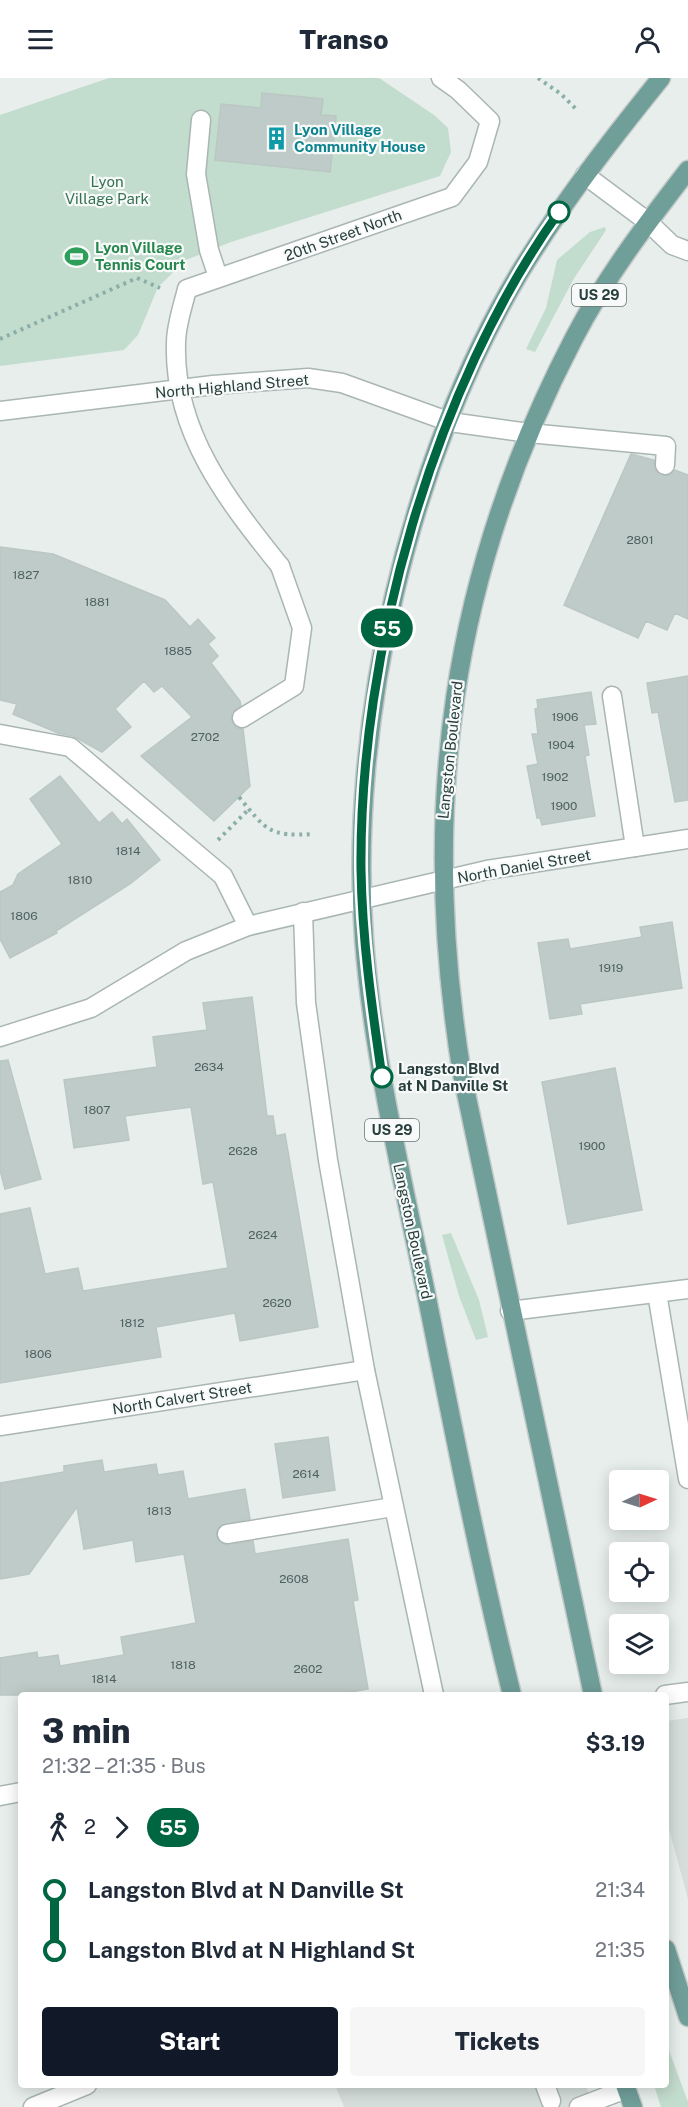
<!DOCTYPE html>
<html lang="en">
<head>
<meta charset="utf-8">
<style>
	body { margin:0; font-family:"Public Sans",sans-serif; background:#f6f6f7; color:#1f2937; height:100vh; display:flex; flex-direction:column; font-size:22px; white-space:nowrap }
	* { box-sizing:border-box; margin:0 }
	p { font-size:20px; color:#747a83 }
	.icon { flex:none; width:33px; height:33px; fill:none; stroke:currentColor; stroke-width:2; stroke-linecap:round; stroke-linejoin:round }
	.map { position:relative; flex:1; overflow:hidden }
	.details { position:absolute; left:18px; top:1614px; width:651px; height:396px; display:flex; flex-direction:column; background:#fff; border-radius:6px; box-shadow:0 3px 15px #0003 }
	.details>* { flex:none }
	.badge { padding:0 12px; border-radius:20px; font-size:21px; line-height:39px }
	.needle { width:39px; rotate:86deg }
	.buttons { position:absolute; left:609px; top:1392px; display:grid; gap:12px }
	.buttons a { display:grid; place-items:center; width:60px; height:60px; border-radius:6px; background:#fff; box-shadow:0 3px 15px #0003; font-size:30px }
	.map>.badge { position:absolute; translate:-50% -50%; box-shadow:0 0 0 3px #fff }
	.legs { display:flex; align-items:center; gap:9px; height:66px; padding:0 24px; font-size:20px }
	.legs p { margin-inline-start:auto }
	.summary { display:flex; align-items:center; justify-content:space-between; height:102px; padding:0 24px }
	h1 { font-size:33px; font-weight:800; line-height:45px }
	.cta { display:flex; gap:12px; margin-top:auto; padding:12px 24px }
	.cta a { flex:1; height:69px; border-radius:6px; background:#111827; color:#fff; font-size:24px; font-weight:800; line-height:69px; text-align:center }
	.cta a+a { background:#f6f6f7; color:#1f2937 }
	ul { padding:0 24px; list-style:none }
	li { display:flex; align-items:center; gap:21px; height:60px; font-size:22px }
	li i { display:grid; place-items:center; width:9px; height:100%; margin:0 8px; background:currentColor }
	li i::after { content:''; width:15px; height:15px; margin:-8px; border:4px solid; border-radius:50%; background:#fff }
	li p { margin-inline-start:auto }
	li:first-child i { background:linear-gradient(#0000 50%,currentColor 0) }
	li:last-child i { background:linear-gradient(currentColor 50%,#0000 0) }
	header { display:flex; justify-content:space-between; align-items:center; height:78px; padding:0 24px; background:#fff; font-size:27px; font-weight:800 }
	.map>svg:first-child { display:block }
	.built { fill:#d5dedb }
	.green { fill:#c2dccd }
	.building { fill:#bfcbc8; stroke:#bac7c3; stroke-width:1.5 }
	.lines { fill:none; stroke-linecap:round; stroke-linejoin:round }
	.service-casing { stroke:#aab6b4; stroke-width:21 }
	.minor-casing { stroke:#aab6b4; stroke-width:21 }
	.tertiary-casing { stroke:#aab6b4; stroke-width:21 }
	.primary-casing { stroke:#c3c9c8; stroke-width:21 }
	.path { stroke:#8baea8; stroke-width:4; stroke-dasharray:3 4.5; stroke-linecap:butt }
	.service { stroke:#fff; stroke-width:18 }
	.minor { stroke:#fff; stroke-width:18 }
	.tertiary { stroke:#fff; stroke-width:18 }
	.primary { stroke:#709e99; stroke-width:18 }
	.line-1-casing { stroke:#fff; stroke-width:14 }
	.line-1 { stroke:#006641; stroke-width:9 }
	.stop-1-dot { fill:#fff; stroke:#006641; stroke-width:3 }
	.labels { text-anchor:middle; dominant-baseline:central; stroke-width:4.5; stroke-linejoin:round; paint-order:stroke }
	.number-label { font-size:12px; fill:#4d615f }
	.shield { fill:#f7faf9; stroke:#657675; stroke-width:1.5 }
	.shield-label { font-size:14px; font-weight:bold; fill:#273e3c }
	.culture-label { font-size:15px; font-weight:bold; fill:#0d838f; stroke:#f7faf9; text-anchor:start }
	.park-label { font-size:15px; fill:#357155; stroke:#f7faf9 }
	.street-label { font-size:15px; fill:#273e3c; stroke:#f7faf9 }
	.leisure-label { font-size:15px; font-weight:bold; fill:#27864d; stroke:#f7faf9; text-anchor:start }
	.stop-label { font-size:15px; font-weight:bold; fill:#273e3c; stroke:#f7faf9; text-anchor:start }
</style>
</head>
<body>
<header><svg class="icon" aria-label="menu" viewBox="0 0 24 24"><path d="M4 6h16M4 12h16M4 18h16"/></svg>Transo<svg class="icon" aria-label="person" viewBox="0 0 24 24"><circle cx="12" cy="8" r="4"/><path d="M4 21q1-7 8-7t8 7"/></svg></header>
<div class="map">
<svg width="688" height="2029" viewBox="0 0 688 2029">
	<rect width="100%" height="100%" fill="#e7eeec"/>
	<path class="built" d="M688,1640v181l-22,-81v-97z
		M335,2007h251l5,17 -12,5h-235z"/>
	<path class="green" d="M109,0h270l55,37 14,13 3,24 -11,24 -209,66 -45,18 -28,27 -20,48 -14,15 -124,16v-251z
		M605,149l1,3 -33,50 -38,72 -9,-3 20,-41 11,-48 33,-28z
		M451,1155l28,67 9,37 -12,3 -17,-44 -17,-61z
		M666,1964l22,60v5h-27l-7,-22h12z"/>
	<path class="building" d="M262,15l61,6 -2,16 15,1 -6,56 -115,-12 6,-56 40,4z
		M631,376l23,6 1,10 4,5h11l5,-5 13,5v144l-13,-6 -8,17 -21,-9 -8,17 -74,-33z
		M0,469l53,7 112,46 25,27 8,-8 17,19 -7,6 10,12 -7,7 29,38 1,5 -9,6 -1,7 5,9 7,1 7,57 -36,35 -73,-65 51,-39 -30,-31 -8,6 -10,-11 -29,28 16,18 -29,25 -29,-16 -15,-3 -45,-19 4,-10 -17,-4z
		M688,598v124l-13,2 -17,-90 -6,1 -5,-30z
		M591,614l5,32 -12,1 5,30 -4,1 10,60 -53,9 -2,-7h-3l-10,-52 11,-2 -6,-30h6l-3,-25 3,-1 -1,-8z
		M60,698l39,47 13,-11 10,12 5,-5 33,41 -30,24 -74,47 1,2 -47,25 -10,-19v-47l13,-7 5,-11 44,-30 -32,-45z
		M672,844l10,66 -102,16 2,10 -32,5 -12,-76 30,-4 2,10 72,-12 -2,-10z
		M252,919l15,119h6l3,20 9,-2 33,193 -78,14 -5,-28 -79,14 5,30 -161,26v-169l30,-6 15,66 33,-6 5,23 145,-23 -15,-86 -10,2 -12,-77 -66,9 4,24 -55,8 -10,-68 93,-13 -4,-30 54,-7 -4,-27z
		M8,982l33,119 -36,10 -5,-19v-109z
		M615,990l27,142 -74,14 -26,-142z
		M328,1359l7,53 -52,8 -8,-54z
		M102,1382l2,12 52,-8 2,11 25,-4 5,28 57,-10 5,30 -31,7 -3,10 8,9 29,-4 2,13 93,-15 10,61 -5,1 15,88 -35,6h-333v-37l37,-6 1,6 20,-3 2,11 64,-11 -3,-18 75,-14 -12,-69 -48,8 -3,-22 -49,9 -7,-42 -48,67 -29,5v-96l64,-11v-6z"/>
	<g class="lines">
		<defs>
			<path id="service" d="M201,42l-5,54 13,76 9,27
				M585,97l63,47 24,23 16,6
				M529,355l137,13 -1,19
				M612,618l23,151
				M242,640l52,-32 8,-58 -22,-62
				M0,656l70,13 153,129 25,50
				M303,834l3,91 22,157 37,210 69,325
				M657,1215l31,186
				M227,1456l166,-27
				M545,2007l6,16
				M579,2029l47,-18"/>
			<path id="minor" d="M280,488c-52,-65 -107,-134 -104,-223 0,-18 7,-37 11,-54l265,-92 26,-35 12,-41 -32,-31 -17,-12
				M0,959l91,-29 95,-57 62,-25 239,-56 201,-31
				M510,1233l178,-22
				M0,1348l365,-56
				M665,1617l23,-3
				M0,1718l21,-4
				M33,2029l54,-22"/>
			<path id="tertiary" d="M0,333l213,-26 95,-7 34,5 108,39 79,11"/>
			<path id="primary" d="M512,1617c-33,-133 -59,-268 -86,-402 -24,-117 -53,-235 -62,-354 -16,-216 45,-481 156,-667 42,-69 91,-132 141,-194
				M593,1617l-131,-621c-43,-264 -12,-498 112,-736 31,-60 73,-115 114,-168
				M666,1871l22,68
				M625,2007l8,22"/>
		</defs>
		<use href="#service" class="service-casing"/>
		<use href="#minor" class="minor-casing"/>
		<use href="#tertiary" class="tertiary-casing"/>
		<use href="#primary" class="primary-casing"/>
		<path class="path" d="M538,0l23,16 17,17
			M0,261l137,-61 23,10
			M239,719c27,33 30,40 75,37
			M218,762l31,-31"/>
		<use href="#service" class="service"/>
		<use href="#minor" class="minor"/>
		<use href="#tertiary" class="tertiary"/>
		<use href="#primary" class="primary"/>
	</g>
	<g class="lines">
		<defs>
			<path id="line-1" d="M382,999c-10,-69 -20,-138 -21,-208 -2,-215 72,-481 198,-657"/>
		</defs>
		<use href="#line-1" class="line-1-casing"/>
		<use href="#line-1" class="line-1"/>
	</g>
	<defs>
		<symbol id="building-bare" viewBox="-9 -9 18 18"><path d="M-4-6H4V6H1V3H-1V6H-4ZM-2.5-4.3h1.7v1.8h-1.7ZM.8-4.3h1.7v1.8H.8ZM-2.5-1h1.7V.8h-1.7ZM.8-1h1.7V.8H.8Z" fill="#0f9aa8" stroke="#f7faf9" stroke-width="2.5" paint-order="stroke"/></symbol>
		<symbol id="stadium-bare" viewBox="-9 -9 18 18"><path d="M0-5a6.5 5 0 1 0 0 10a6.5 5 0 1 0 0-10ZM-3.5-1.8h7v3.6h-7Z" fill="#2e9e5b" stroke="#f7faf9" stroke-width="2.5" paint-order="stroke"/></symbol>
	</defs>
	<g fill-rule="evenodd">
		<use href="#building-bare" x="260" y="44" width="33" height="33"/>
		<use href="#stadium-bare" x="60" y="162" width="33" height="33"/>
	</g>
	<g class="stop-1-dot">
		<circle cx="559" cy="134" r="10"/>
		<circle cx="382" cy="999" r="10"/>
	</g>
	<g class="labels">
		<g class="number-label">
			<text x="640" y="462">2801</text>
			<text x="26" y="497">1827</text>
			<text x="97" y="524">1881</text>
			<text x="178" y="573">1885</text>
			<text x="565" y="639">1906</text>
			<text x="205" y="659">2702</text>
			<text x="561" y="667">1904</text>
			<text x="555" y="699">1902</text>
			<text x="564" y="728">1900</text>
			<text x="128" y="773">1814</text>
			<text x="80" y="802">1810</text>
			<text x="24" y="838">1806</text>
			<text x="611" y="890">1919</text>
			<text x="209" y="989">2634</text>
			<text x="97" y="1032">1807</text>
			<text x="592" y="1068">1900</text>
			<text x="243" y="1073">2628</text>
			<text x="263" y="1157">2624</text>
			<text x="277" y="1225">2620</text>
			<text x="132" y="1245">1812</text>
			<text x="38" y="1276">1806</text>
			<text x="306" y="1396">2614</text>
			<text x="159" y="1433">1813</text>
			<text x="294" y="1501">2608</text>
			<text x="183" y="1587">1818</text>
			<text x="308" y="1591">2602</text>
			<text x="104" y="1601">1814</text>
		</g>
		<g class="shield">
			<rect x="572" y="206" width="54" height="22" rx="4.5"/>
			<rect x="365" y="1041" width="54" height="22" rx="4.5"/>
		</g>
		<g class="shield-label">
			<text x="599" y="217">US 29</text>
			<text x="392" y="1052">US 29</text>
		</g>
		<g class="culture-label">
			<text x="294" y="51">Lyon Village<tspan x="294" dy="17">Community House</tspan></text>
		</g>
		<g class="park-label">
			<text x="107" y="103">Lyon<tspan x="107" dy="17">Village Park</tspan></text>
		</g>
		<g class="street-label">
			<text transform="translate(343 157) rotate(-20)">20th Street North</text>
			<text transform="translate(232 308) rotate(-5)">North Highland Street</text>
			<text transform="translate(450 672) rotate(-84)">Langston Boulevard</text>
			<text transform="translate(524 788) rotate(-10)">North Daniel Street</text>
			<text transform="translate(413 1153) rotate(78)">Langston Boulevard</text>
			<text transform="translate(182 1320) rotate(-9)">North Calvert Street</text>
		</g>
		<g class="leisure-label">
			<text x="95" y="169">Lyon Village<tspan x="95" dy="17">Tennis Court</tspan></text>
		</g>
		<g class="stop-label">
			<text x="398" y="990">Langston Blvd<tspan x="398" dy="17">at N Danville St</tspan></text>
		</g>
	</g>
</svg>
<div class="buttons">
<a><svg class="needle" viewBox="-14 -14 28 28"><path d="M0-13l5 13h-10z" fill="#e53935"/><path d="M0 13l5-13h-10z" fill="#747a83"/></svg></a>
<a><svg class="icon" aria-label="locate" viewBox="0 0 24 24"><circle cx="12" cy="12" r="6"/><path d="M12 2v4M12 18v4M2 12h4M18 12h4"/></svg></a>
<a><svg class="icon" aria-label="layers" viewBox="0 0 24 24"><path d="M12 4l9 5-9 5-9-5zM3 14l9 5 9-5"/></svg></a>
</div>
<b class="badge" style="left:387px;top:550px;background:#006641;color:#fff">55</b>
<section class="details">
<div class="summary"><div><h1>3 min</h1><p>21:32 – 21:35 · Bus</p></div><b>$3.19</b></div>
<div class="legs"><svg class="icon" aria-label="walk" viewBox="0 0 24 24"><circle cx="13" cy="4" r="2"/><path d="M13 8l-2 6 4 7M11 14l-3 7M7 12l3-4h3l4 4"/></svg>2<svg class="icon" aria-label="forward" viewBox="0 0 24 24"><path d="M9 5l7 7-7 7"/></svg><b class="badge" style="background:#006641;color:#fff">55</b></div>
<ul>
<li><i style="color:#006641"></i><b>Langston Blvd at N Danville St</b><p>21:34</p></li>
<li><i style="color:#006641"></i><b>Langston Blvd at N Highland St</b><p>21:35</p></li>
</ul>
<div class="cta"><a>Start</a><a>Tickets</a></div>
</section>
</div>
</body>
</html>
